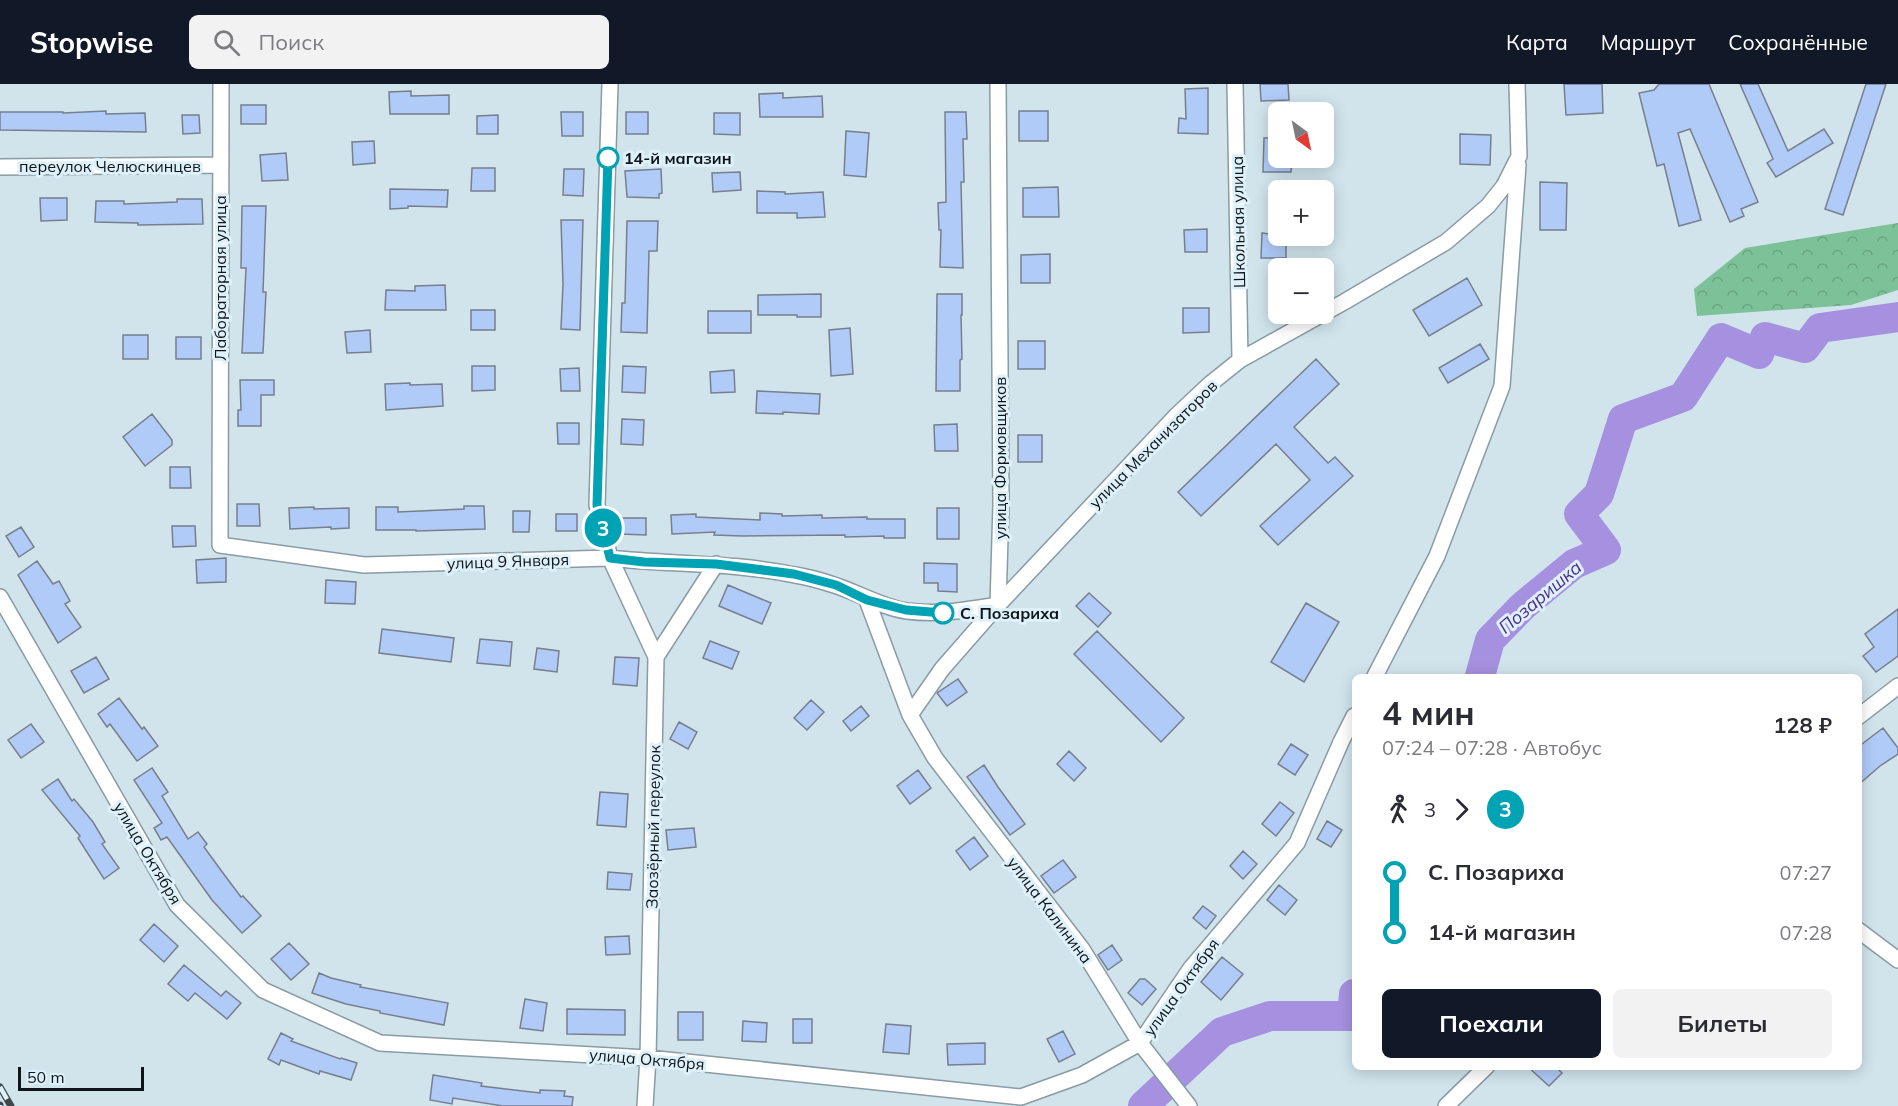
<!DOCTYPE html>
<html lang="ru">
<head>
<meta charset="utf-8">
<style>
	body { margin:0; font-family:Mulish,sans-serif; background:#f2f2f3; color:#2b2b33; height:100vh; display:flex; flex-direction:column; font-size:22px; white-space:nowrap }
	* { box-sizing:border-box; margin:0 }
	p { font-size:20px; color:#7c7c81 }
	.icon { flex:none; width:33px; height:33px; fill:none; stroke:currentColor; stroke-width:2; stroke-linecap:round; stroke-linejoin:round }
	.map { position:relative; flex:1; overflow:hidden }
	.drawer { position:absolute; left:1352px; top:590px; width:510px; height:396px; display:flex; flex-direction:column; background:#fff; border-radius:9px; box-shadow:0 3px 15px #0003 }
	.drawer>* { flex:none }
	.badge { padding:0 12px; border-radius:20px; font-size:21px; line-height:39px }
	.needle { width:39px; rotate:147deg }
	.fabs { position:absolute; left:1268px; top:18px; display:grid; gap:12px }
	.fabs a { display:grid; place-items:center; width:66px; height:66px; border-radius:9px; background:#fff; box-shadow:0 3px 15px #0003; font-size:30px }
	.scale { position:absolute; left:18px; bottom:15px; width:126px; box-sizing:border-box; padding-left:6px; border:3px solid #0e1417; border-top:0; font-size:16px; line-height:21px; white-space:nowrap; color:#0e1417; -webkit-text-stroke:4px #def1fa; paint-order:stroke }
	.map>.badge { position:absolute; translate:-50% -50%; box-shadow:0 0 0 3px #fff }
	.legs { display:flex; align-items:center; gap:9px; height:66px; padding:0 30px; font-size:20px }
	.legs p { margin-inline-start:auto }
	.overview { display:flex; align-items:center; justify-content:space-between; height:102px; padding:0 30px }
	h1 { font-size:33px; font-weight:700; line-height:45px }
	.action { display:flex; gap:12px; margin-top:auto; padding:12px 30px }
	.action a { flex:1; height:69px; border-radius:9px; background:#111827; color:#fff; font-size:24px; font-weight:700; line-height:69px; text-align:center }
	.action a+a { background:#f2f2f3; color:#2b2b33 }
	ul { padding:0 30px; list-style:none }
	li { display:flex; align-items:center; gap:21px; height:60px; font-size:22px }
	li i { display:grid; place-items:center; width:9px; height:100%; margin:0 8px; background:currentColor }
	li i::after { content:''; width:15px; height:15px; margin:-8px; border:4px solid; border-radius:50%; background:#fff }
	li p { margin-inline-start:auto }
	li:first-child i { background:linear-gradient(#0000 50%,currentColor 0) }
	li:last-child i { background:linear-gradient(currentColor 50%,#0000 0) }
	header { display:flex; align-items:center; gap:36px; box-sizing:border-box; height:84px; padding:0 30px; background:#111827; color:#fff }
	header strong { font-size:28px }
	nav { display:flex; gap:33px; margin-inline-start:auto; font-size:21px }
	.search { width:420px; height:54px; background:#f2f2f3; display:flex; align-items:center; gap:15px; box-sizing:border-box; padding:0 21px; border-radius:9px; color:#7c7c81; font-size:22px }
	.map>svg:first-child { display:block }
	.forest { fill:url(#forest-crowns) }
	.lines { fill:none; stroke-linecap:round; stroke-linejoin:round }
	.river { stroke:#a690e0; stroke-width:30 }
	.building { fill:#b0cbf8; stroke:#777f8d; stroke-width:1.5 }
	.minor-casing { stroke:#899ba3; stroke-width:18 }
	.minor { stroke:#fff; stroke-width:15 }
	.rail-casing { stroke:#3e474b; stroke-width:7 }
	.rail { stroke:#def1fa; stroke-width:4.5; stroke-dasharray:14; stroke-linecap:butt }
	.line-1-casing { stroke:#fff; stroke-width:14 }
	.line-1 { stroke:#00a3b4; stroke-width:9 }
	.stop-1-dot { fill:#fff; stroke:#00a3b4; stroke-width:3 }
	.labels { text-anchor:middle; dominant-baseline:central; stroke-width:6; stroke-linejoin:round; paint-order:stroke }
	.stop-label { font-size:16px; font-weight:bold; fill:#0e1417; stroke:#def1fa; text-anchor:start }
	.street-label { font-size:16px; fill:#0e1417; stroke:#def1fa }
	.water-label { font-size:18px; font-style:italic; fill:#4e2c89; stroke:#def1fa }
</style>
</head>
<body>
<header>
<strong>Stopwise</strong>
<div class="search"><svg class="icon" aria-label="search" viewBox="0 0 24 24"><circle cx="10" cy="10" r="6"/><path d="M15 15l6 6"/></svg>Поиск</div>
<nav><a>Карта</a><a>Маршрут</a><a>Сохранённые</a></nav>
</header>
<div class="map">
<svg width="1898" height="1022" viewBox="0 0 1898 1022">
	<defs>
		<pattern id="forest-crowns" width="20" height="18" patternUnits="userSpaceOnUse" patternTransform="scale(1.5)"><rect width="20" height="18" fill="#7cc198"/><path d="M2 6a3 3 0 1 1 6 0M12 15a3 3 0 1 1 6 0" fill="none" stroke="#6aa582"/></pattern>
	</defs>
	<rect width="100%" height="100%" fill="#d1e4ec"/>
	<path class="forest" d="M1898,139v67l-47,15 -154,11 -3,-27 51,-41z"/>
	<g class="lines">
		<path class="river" d="M1480,592l10,-36 33,-34 51,-42 32,-14 -27,-36 20,-20 24,-75 60,-22 38,-59 38,16 6,-17 40,11 15,-20 78,-11
			M1143,1022l79,-74 48,-16h82l2,-22"/>
	</g>
	<path class="building" d="M1260,0h28l1,16 -28,1z
		M1564,0h38l1,29 -37,2z
		M1659,0h50l49,118 -17,7 3,7 -14,6 -40,-93 -12,4 23,87 -22,6 -15,-62 -7,2 -18,-73 15,-3z
		M1740,0h18l30,67 36,-22 9,14 -57,34 -9,-14 6,-4z
		M1866,0h20l-43,131 -18,-6z
		M1208,4v46l-30,-1 1,-15 7,1 -1,-30z
		M411,7v5l38,-1v19h-59l-1,-22z
		M783,9v5l39,-2 1,21h-63l-1,-23z
		M241,21h25v19h-25z
		M106,27v3l39,-1 1,19 -146,-2v-18h63v1z
		M1019,27h29v30h-29z
		M561,28h22v24h-21z
		M626,28h22v22h-22z
		M945,28h21l1,27h-4l1,43h-3l2,86 -23,-1 1,-37h-2l-1,-27 8,-1z
		M714,29h26v22l-26,-1z
		M182,31h17l1,18 -17,1z
		M498,31v19h-21v-18z
		M846,47l23,2 -3,44 -22,-2z
		M1460,50l31,1 -1,30 -30,-1z
		M1264,54h14v20h14l-1,14h-28z
		M374,57l1,22 -22,2 -1,-23z
		M286,69l2,27 -26,1 -2,-26z
		M472,84h23v23h-24z
		M564,85h20l-1,27 -20,-1z
		M661,85l1,24 -3,1v4l-32,-1 -2,-26z
		M740,88l1,18 -28,2 -1,-19z
		M1540,98l27,1 -1,47h-26z
		M1058,103l1,30h-36v-29z
		M390,105l58,1 -1,17 -39,-1v2l-18,1z
		M757,107l28,1v2l38,-2 2,25 -28,1v-5h-40z
		M40,114h27v22l-26,1z
		M177,115h25l1,25 -65,1v-2l-43,-1 1,-21h28v3l53,-2z
		M242,122h24l-3,86h3l-3,61h-21l4,-85h-5z
		M561,136h22l-3,110 -19,-1 2,-45z
		M627,137h31l-1,30h-8l-2,82 -26,-1 1,-29h3z
		M1207,145v23h-22l-1,-22z
		M1262,149l24,3v22h-25z
		M1050,170v29h-29v-28z
		M1467,194l15,27 -53,31 -16,-26z
		M445,201l1,25h-61l1,-20 29,1v-5z
		M821,210v23h-24v-2h-39v-20z
		M937,210h25v21h-1l1,44 -2,1v31h-24z
		M1183,224h26v24l-26,1z
		M471,226h24v20h-24z
		M708,227h43v22h-43z
		M850,244l3,46 -22,2 -2,-46z
		M370,246l1,22 -24,1 -2,-21z
		M123,251h25v24h-25z
		M176,253h25v22h-25z
		M1018,257h27v28h-27z
		M1480,260l9,15 -41,24 -9,-15z
		M1316,275l23,25 -45,43 34,36 7,-6 18,19 -75,69 -18,-19 50,-46 -34,-36 -75,72 -23,-24z
		M472,282h23v24l-23,1z
		M623,282l23,1 -1,26 -23,-1z
		M579,284l1,23h-19l-1,-22z
		M734,286l1,22 -24,1 -1,-21z
		M240,296h34v15h-13v31h-23v-16h3z
		M410,299v2l32,-1 1,22 -57,4 -1,-26z
		M757,307l63,3 -1,20 -36,-2v2l-27,-1z
		M152,330l20,26v5l-27,21 -22,-29z
		M622,335l22,1 -1,25 -22,-1z
		M557,339h22v21h-21z
		M957,340l1,27h-23l-1,-26z
		M1018,351h24v27h-24z
		M170,383h20l1,21h-21z
		M237,420h22l1,22h-23z
		M464,422h20l1,23 -69,2v-1h-40v-23h22v5l66,-3z
		M314,423v2l35,-1v20l-18,1v-2l-41,2 -1,-21z
		M937,424h22v31h-22z
		M513,427h17l-1,21h-16z
		M760,429l22,1v2l40,-1v3l45,-1v2h38v19h-21v-2l-39,1v-2l-103,1 -28,-1 1,-3 -43,2 -1,-19 25,-1v3l64,3z
		M556,430h21v17h-21z
		M620,434h26v17l-26,-1z
		M172,442h23l1,20 -23,1z
		M21,443l13,20 -15,10 -13,-21z
		M226,474v24l-29,1 -1,-23z
		M37,477l16,23 6,-3 11,20 -5,3 16,23 -23,16 -40,-68z
		M924,479l33,1v28l-19,-1v-8h-14z
		M326,496l30,2 -1,22 -30,-1z
		M728,501l43,18 -9,21 -43,-18z
		M1089,509l22,20 -13,14 -22,-21z
		M1306,519l33,19 -35,60 -33,-20z
		M1898,525v47l-22,16 -13,-16 11,-9 -9,-13z
		M382,545l72,9 -3,24 -72,-9z
		M1097,547l87,87 -23,24 -87,-88z
		M480,555l32,3 -2,24 -33,-3z
		M710,557l29,11 -7,17 -29,-11z
		M537,564l22,3 -2,21 -23,-3z
		M96,573l13,22 -25,14 -13,-22z
		M615,573l24,1 -2,28 -24,-2z
		M958,595l9,13 -20,14 -10,-13z
		M119,614l23,31 2,-2 14,19 -21,15 -27,-37 -3,3 -9,-13z
		M811,616l13,12 -17,18 -13,-12z
		M861,622l8,10 -18,15 -8,-10z
		M679,638l18,10 -9,17 -18,-10z
		M31,640l13,18 -23,16 -13,-18z
		M1883,644l15,20v6l-18,12 -22,19v-38z
		M1291,660l17,11 -13,20 -17,-11z
		M1069,667l17,17 -12,13 -17,-17z
		M984,681l14,22 27,37 -15,11 -43,-58z
		M152,684l16,24 -6,4 26,43 10,-7 9,12 -3,3 19,26 18,24 2,-1 18,20 -19,17 -30,-33 -45,-63 -6,3 -7,-12 8,-5 -28,-43z
		M918,686l13,18 -21,16 -13,-18z
		M58,695l14,22 2,-2 19,23 12,20 -3,2 17,24 -15,11 -26,-41 2,-2 -38,-46z
		M600,708l28,2 -2,33 -29,-2z
		M1280,718l14,11 -18,23 -14,-12z
		M1327,737l15,9 -11,17 -14,-8z
		M694,744l2,19 -28,3 -2,-20z
		M974,753l14,19 -18,14 -14,-19z
		M1243,767l14,13 -14,15 -13,-13z
		M1063,776l13,17 -22,16 -13,-17z
		M608,788l24,2 -2,16 -23,-1z
		M1279,801l18,15 -12,15 -18,-15z
		M1203,822l13,10 -10,13 -13,-11z
		M154,840l24,22 -14,16 -24,-22z
		M629,852l1,18 -24,1 -1,-18z
		M289,859l20,21 -18,16 -20,-21z
		M1112,861l10,15 -14,10 -10,-15z
		M1222,873l21,17 -22,26 -20,-18z
		M184,881l37,31 5,-5 15,12 -14,16 -32,-26 -7,8 -20,-17z
		M319,889l12,5 30,7 -1,2 88,16 -4,22 -64,-12v-2l-34,-7 -34,-11z
		M1140,895h5l11,10 -14,16 -14,-12z
		M525,915l22,4 -4,28 -23,-3z
		M567,925l58,1v25l-58,-1z
		M678,928h25v28h-25z
		M793,935h19v24h-19z
		M743,937l24,2 -1,19 -24,-1z
		M886,940l25,2 -2,28 -26,-2z
		M1063,947l12,23 -16,8 -12,-23z
		M281,949l12,6 -2,2 49,18 1,-1 16,5 -6,17 -31,-9 -1,3 -38,-14 -2,5 -11,-6z
		M985,959v21l-37,1 -1,-21z
		M1527,982h28l7,7 -13,13z
		M433,991l49,8 -1,3 59,7v-3l25,1 -1,5 9,1 -1,9h-69l-50,-8 -1,6 -22,-4z"/>
	<g class="lines">
		<defs>
			<path id="minor" d="M221,0l-1,461 144,20 245,-7c62,7 124,4 186,17 13,2 27,6 39,10 25,8 47,22 73,26 31,4 61,-1 91,-6
				M610,0l-13,421 13,53 46,99 -8,401 -3,48
				M998,0l3,420 -3,101
				M1235,0l5,276
				M0,83l219,-2
				M0,513l177,308 86,85 117,53 268,15 373,39 61,-22 58,-32 51,-75 106,-125 44,-101 13,-26
				M867,516l43,115 25,43 147,191 58,94 49,63
				M656,573l60,-93
				M1375,592l62,-120 65,-170 16,-221
				M910,631l32,-46 56,-64 179,-190 33,-31 30,-24 104,-58 102,-60 42,-36 16,-20 15,-30 -2,-72
				M1858,633l40,-31
				M1858,846l40,30
				M1446,1022l41,-40"/>
		</defs>
		<use href="#minor" class="minor-casing"/>
		<use href="#minor" class="minor"/>
		<defs>
			<path id="rail" d="M0,1003l11,19
				M0,1021v1"/>
		</defs>
		<use href="#rail" class="rail-casing"/>
		<use href="#rail" class="rail"/>
	</g>
	<g class="lines">
		<defs>
			<path id="line-1" d="M608,74l-11,347 13,53 34,4 72,2 78,10 42,11 31,15 39,10 37,3"/>
		</defs>
		<use href="#line-1" class="line-1-casing"/>
		<use href="#line-1" class="line-1"/>
	</g>
	<g class="stop-1-dot">
		<circle cx="608" cy="74" r="10"/>
		<circle cx="943" cy="529" r="10"/>
	</g>
	<g class="labels">
		<g class="stop-label">
			<text x="624" y="74">14-й магазин</text>
			<text x="960" y="529">С. Позариха</text>
		</g>
		<g class="street-label">
			<text x="110" y="82">переулок Челюскинцев</text>
			<text transform="translate(1238 138) rotate(-91)">Школьная улица</text>
			<text transform="translate(220 194) rotate(-90)">Лабораторная улица</text>
			<text transform="translate(1153 360) rotate(-45)">улица Механизаторов</text>
			<text transform="translate(1000 374) rotate(-90)">улица Формовщиков</text>
			<text transform="translate(508 477) rotate(-2)">улица 9 Января</text>
			<text transform="translate(653 743) rotate(-89)">Заозёрный переулок</text>
			<text transform="translate(148 769) rotate(59)">улица Октября</text>
			<text transform="translate(1050 826) rotate(53)">улица Калинина</text>
			<text transform="translate(1181 903) rotate(-54)">улица Октября</text>
			<text transform="translate(647 975) rotate(5)">улица Октября</text>
		</g>
		<g class="water-label">
			<text transform="translate(1540 513) rotate(-40)">Позаришка</text>
		</g>
	</g>
</svg>
<div class="fabs">
<a><svg class="needle" viewBox="-14 -14 28 28"><path d="M0-13l5 13h-10z" fill="#e53935"/><path d="M0 13l5-13h-10z" fill="#7c7c81"/></svg></a>
<a>+</a>
<a>−</a>
</div>
<div class="scale">50 m</div>
<b class="badge" style="left:603px;top:444px;background:#00a3b4;color:#fff">3</b>
<section class="drawer">
<div class="overview"><div><h1>4 мин</h1><p>07:24 – 07:28 · Автобус</p></div><b>128 ₽</b></div>
<div class="legs"><svg class="icon" aria-label="walk" viewBox="0 0 24 24"><circle cx="13" cy="4" r="2"/><path d="M13 8l-2 6 4 7M11 14l-3 7M7 12l3-4h3l4 4"/></svg>3<svg class="icon" aria-label="forward" viewBox="0 0 24 24"><path d="M9 5l7 7-7 7"/></svg><b class="badge" style="background:#00a3b4;color:#fff">3</b></div>
<ul>
<li><i style="color:#00a3b4"></i><b>С. Позариха</b><p>07:27</p></li>
<li><i style="color:#00a3b4"></i><b>14-й магазин</b><p>07:28</p></li>
</ul>
<div class="action"><a>Поехали</a><a>Билеты</a></div>
</section>
</div>
</body>
</html>
